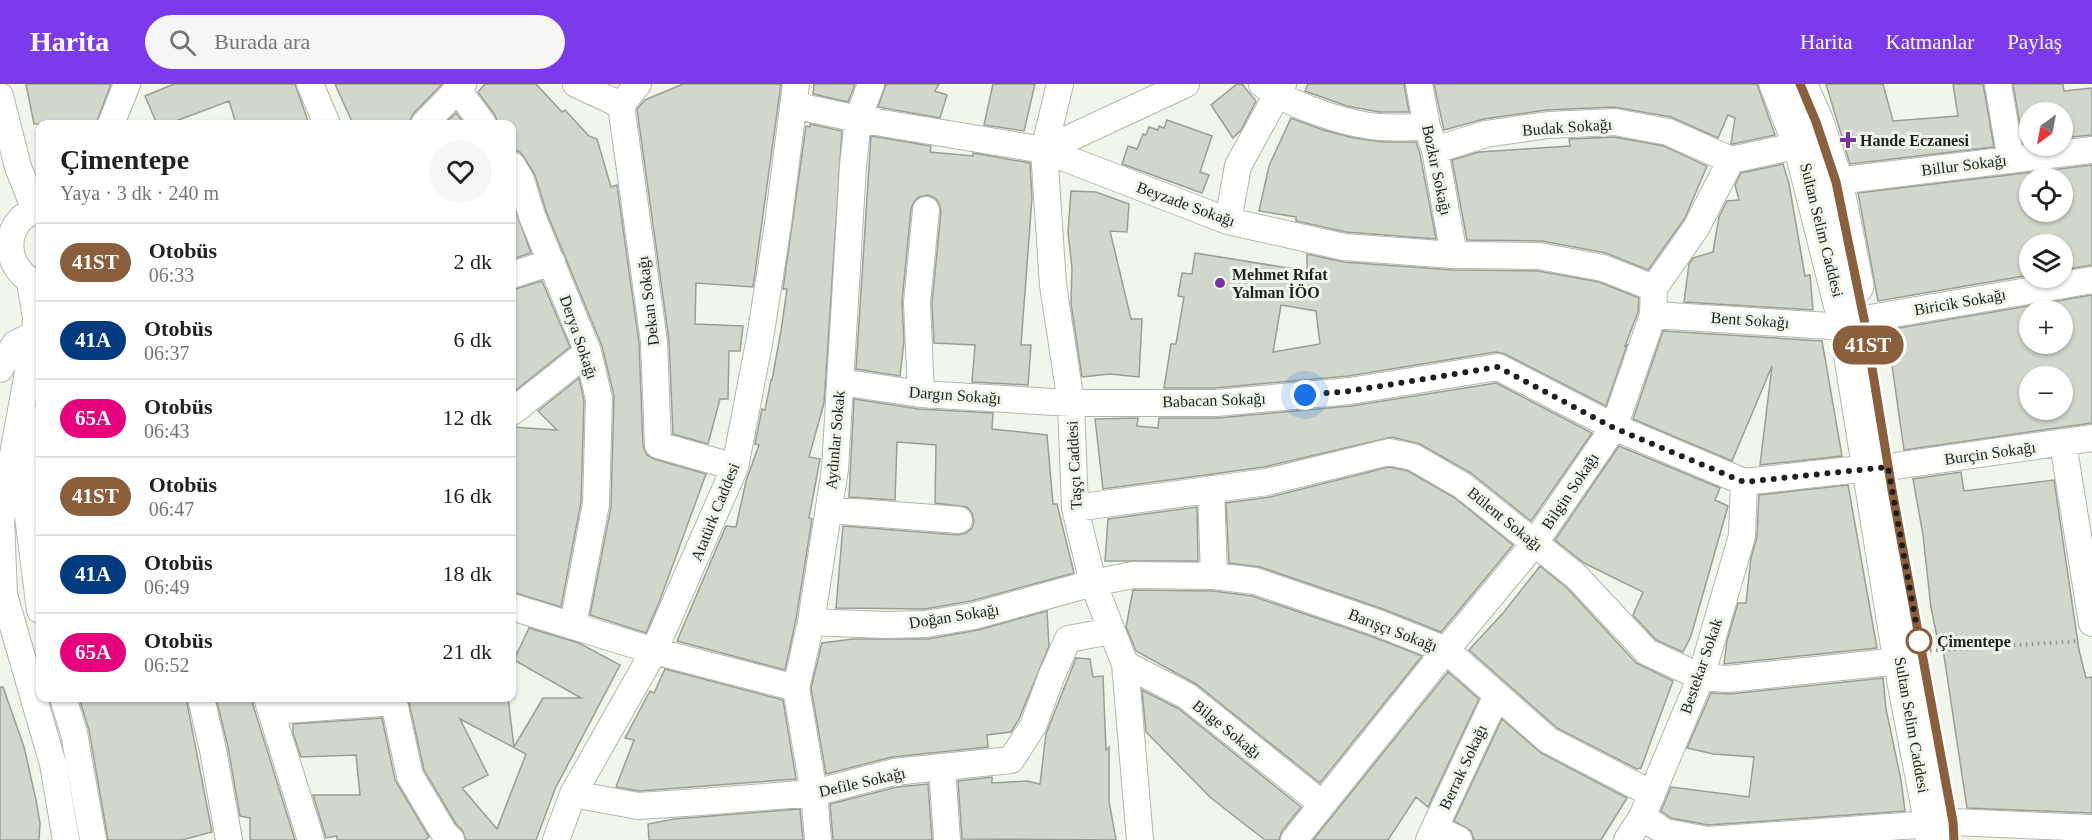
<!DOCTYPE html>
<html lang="tr">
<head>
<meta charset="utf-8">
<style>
	body { margin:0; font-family:Georgia,serif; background:#f6f6f6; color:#202124; height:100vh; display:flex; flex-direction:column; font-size:22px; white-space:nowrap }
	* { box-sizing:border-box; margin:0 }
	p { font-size:20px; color:#757577 }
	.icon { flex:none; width:33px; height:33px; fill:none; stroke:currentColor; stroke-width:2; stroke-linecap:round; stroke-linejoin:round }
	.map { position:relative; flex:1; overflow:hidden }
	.panel { position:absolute; left:36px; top:36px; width:480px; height:582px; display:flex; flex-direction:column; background:#fff; border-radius:12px; box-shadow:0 2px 4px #0004 }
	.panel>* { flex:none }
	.badge { padding:0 12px; border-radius:20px; font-size:21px; line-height:39px }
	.needle { width:39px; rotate:212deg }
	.controls { position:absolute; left:2019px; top:18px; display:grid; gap:12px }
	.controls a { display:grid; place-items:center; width:54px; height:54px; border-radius:50%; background:#fff; box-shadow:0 2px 4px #0004; font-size:30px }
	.you { position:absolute; width:30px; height:30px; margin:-15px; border:4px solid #fff; border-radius:50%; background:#1a73e8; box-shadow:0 0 0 9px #1a73e833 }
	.map>.badge { position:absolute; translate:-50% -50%; box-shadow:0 0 0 3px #fff }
	.round { display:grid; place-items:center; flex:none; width:63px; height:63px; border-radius:32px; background:#f6f6f6 }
	.overview { display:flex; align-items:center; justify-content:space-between; height:102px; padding:0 24px }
	h1 { font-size:28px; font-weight:600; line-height:45px }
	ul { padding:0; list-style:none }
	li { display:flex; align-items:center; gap:18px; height:78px; padding:0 24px; border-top:2px solid #e0e0e0 }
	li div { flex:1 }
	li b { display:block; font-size:22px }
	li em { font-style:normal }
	li .badge { min-width:66px; font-weight:700; text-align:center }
	header { display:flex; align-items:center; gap:36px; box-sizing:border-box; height:84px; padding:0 30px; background:#7c3aed; color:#fff }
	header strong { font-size:28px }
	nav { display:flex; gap:33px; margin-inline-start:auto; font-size:21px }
	.search { width:420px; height:54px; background:#f6f6f6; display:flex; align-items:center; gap:15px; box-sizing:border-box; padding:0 21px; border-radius:33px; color:#757577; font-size:22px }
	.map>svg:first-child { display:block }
	.building { fill:#d2d7ce; stroke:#9a9e96; stroke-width:1.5; fill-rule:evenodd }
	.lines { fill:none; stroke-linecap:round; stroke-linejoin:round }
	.minor-casing { stroke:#b2b7ae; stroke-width:28 }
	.major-casing { stroke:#b2b7ae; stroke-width:35 }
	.path { stroke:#91958e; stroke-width:4; stroke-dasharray:1.5 4.5; stroke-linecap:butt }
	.minor { stroke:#fff; stroke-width:26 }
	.major { stroke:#fff; stroke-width:33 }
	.line-casing { stroke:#fff; stroke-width:14 }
	.line { stroke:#8b5e3c; stroke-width:9 }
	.walk { stroke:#1e201c; stroke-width:6; stroke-dasharray:0 10.8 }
	.poi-dot { fill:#7830a3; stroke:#f1f6ed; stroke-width:2 }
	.stop-dot { fill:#fff; stroke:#8b5e3c; stroke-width:3 }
	.labels { text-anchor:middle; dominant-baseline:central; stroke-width:6; stroke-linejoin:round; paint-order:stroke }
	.street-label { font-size:16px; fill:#1e201c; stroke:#f1f6ed }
	.poi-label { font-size:16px; font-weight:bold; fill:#1e201c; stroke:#f1f6ed; text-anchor:start }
	.stop-label { font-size:16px; font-weight:bold; fill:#1e201c; stroke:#f1f6ed; text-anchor:start }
</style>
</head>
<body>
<header>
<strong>Harita</strong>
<div class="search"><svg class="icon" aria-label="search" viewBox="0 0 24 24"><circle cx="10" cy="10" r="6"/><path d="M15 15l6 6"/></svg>Burada ara</div>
<nav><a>Harita</a><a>Katmanlar</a><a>Paylaş</a></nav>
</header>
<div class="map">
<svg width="2092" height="756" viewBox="0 0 2092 756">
	<rect width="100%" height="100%" fill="#f1f6ed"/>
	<path class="building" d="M26,0h85l-15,40h-62z
		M174,0h121l14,40h-73l-7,-23 -61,23h-11l-12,-28z
		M335,0h107l-29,30 -4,10h-56z
		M485,0h51l26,28 3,-2 24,26 8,3 14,48 6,-2 22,158 4,103 4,9 7,4 52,15 -46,126 -14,33 -56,-18 21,-108 3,-111 -12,-50 -56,-135 -11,-36 -11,-18 -4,-5 -8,-3v-25h-14l-3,-9 -17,-23z
		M683,0h98l-28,203 -57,-4 -1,41 48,2 -3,25h-11l-1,48h-8l-12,45 -35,-10 -4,-94 -32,-231 8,-9z
		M814,0h41l-7,18 -35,-8z
		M886,0h53l-4,7 12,4 -7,23 -62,-11z
		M993,0h42l-11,47 -40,-6z
		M1237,0h5l14,17 -15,29 -8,8 -22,-33z
		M1308,0h96l5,28h-30l-32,-6 -42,-15z
		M1434,0h323l18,51 -42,9h-2l4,-26 -7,-3 -10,23 -47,-21 -57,-10 -68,3 -62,9 -40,11z
		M1826,0h57l10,37 65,-5 -5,-32h30l11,63 -144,17z
		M2013,0h50l1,7 28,-3v47l-30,3v-26h-32v30l-7,1z
		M456,29l9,11h-21z
		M1291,34l32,12 31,8 29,4h33l4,12 16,85 -90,-7 -50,-11v-4l-37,-6 10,-45z
		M1167,36l45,16 -12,36 9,3 -7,18 -80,-29 6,-18 9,3 6,-15 3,1 3,-8 9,3 1,-4 5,2z
		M810,40l32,7 -18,272 -15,54 11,2 -11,59 3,1 -16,100 -11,51 -108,-29 49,-115 10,1 10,-46 13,-36 -4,-1 7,-35 3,1 6,-30h1l9,-49 6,-42h-4l23,-163 4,1z
		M871,52l60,10 -1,6 43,4v-3l57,10 2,35 -11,147h10l-3,40 -56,-3 3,-37 -41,-2 -2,-40 9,-92 -2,-8 -4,-5 -7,-3 -9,2 -5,5 -3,7 -9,93 2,39 -4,35 -44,-7z
		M1614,53l50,9 43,20 -22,52 -37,52 -42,-17 -64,-12 -75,-1 -15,-80 27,-8 91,-6 -1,-7z
		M1783,80l6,20 16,92 5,-1 3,35 -129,-8 5,-38 4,-6 20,-6 6,-35 8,-16 12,-1 -4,-15 6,-12z
		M2092,81v100l-30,5v-26h-32v31l-152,26 -20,-108zM2030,94h32v34h-32z
		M1071,107l25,1 33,12 -2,28 -17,-1 21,88h11l-3,58 -29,-3 -28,3 -11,-74 1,-35 -4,-36z
		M512,116l19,53 -19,6z
		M1195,169l112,18v-17l36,8 110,8 85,1 61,11 40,16 -1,14 -13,34 2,-1 -21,61 -101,-52 -9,-2 -148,24 -133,12h-51l7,-44h5l8,-47 -6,-1 4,-23 10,1zM1281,221l35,6 4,33 -47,8z
		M542,197l28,66 -54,43 -4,-4v-96z
		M2092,211v128l-188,27 -17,-120zM2030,226h32v34h-32zM2030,292h32v34h-32z
		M1663,247l159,10 20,115 -82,9 12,-99 -40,95 -99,-42z
		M579,294l5,23 -3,101 -20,105 -49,-15v-165l45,3 -19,-19z
		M1496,299l96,50 -61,88 -60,-48 -51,-29 -28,-7 -128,30 -161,22 -8,-70 43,-1 -1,8 21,2 1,-10h58l134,-12z
		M854,315l65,10 74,4 -1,16 55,6 6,69h4l17,69 -103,28 -46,8 -89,-1 7,-82 115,9 8,-2 6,-5 2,-6 -2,-9 -5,-6 -32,-4 1,-58 -39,-3 -2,58 -46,-3z
		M1619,362l101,42 -5,12 13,6 -37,130 -8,16 -27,-12 -23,-25 10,-23 -59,-29 -29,-23z
		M1389,383l19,4 47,27 58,47 -72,87 -58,-23 -123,-42 -31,-4 -3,-60 44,-6z
		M1961,388l3,19 90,-11 25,170 7,28 6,-1v136l-125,-5 -26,-172 -4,1 -6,-29 -8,-73 -10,-56z
		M1848,401l29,163 -153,16 3,-23 11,-38h8l5,-45 6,-21 2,-42z
		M1197,423l1,54h-93l3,-42z
		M1540,482l27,22 69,75 37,18 -32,87 -4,1 -80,-41 -88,-78 35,-38z
		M1133,506l80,1 39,5 121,41 49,19 -102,127 -124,-99 -60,-33 -10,-24z
		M1047,527l2,35 -30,73 -8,13 -24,3 1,12 -96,10 -66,17 -15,-86 11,-45 31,-4h75l50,-9z
		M529,544l50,15 41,22 -65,124 -19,51h-70l-4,-10 -6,-6 -32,-54 -16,-72h100l6,49 29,-49h38l-67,-38zM460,635l66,35 -29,75 -35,-41 26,-13z
		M1076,574l14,1 3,18 10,-1 3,74 3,-3v54l7,39 -154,-1 -4,-58 34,-4v6l35,-2 13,3 6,-50z
		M665,585l118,31 13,79 -157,12 -23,-4 18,-47 -9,-2 25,-47 4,2z
		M1448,588l31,27 -51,108 -12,-10 -28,43h-75z
		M1883,594l3,31 15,71 4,31 -197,14 -37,-7 -10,-7 10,-24 78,10 5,-40 -40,-3 -27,-6 24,-55 19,1z
		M0,603h3l21,60 12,53 4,23 -1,17h-39z
		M1142,606l37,19 122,98 -19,24 -3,9h-14l-54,-42 -65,-66z
		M79,614h107l26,134 -30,8h-74l-19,-110z
		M216,614h36l1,7 42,135h-45v-22l-10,-2 -12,-69z
		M382,634l13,62 34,57 -4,3h-88v-4l-11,2 -13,-43h47l-4,-40 -55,2 -8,-24v-9z
		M1502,635l39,34 86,45 -26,42h-127l-3,-9 -17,-10z
		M928,700l4,56h-99l-3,-36 67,-17z
		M800,725l3,31h-154l-1,-16 26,-5z"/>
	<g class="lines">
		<defs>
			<path id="minor" d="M310,0l17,40
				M576,0l45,21
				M638,0l-17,21 33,237 4,103 77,22
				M1060,0l-16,66 9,135 18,118 4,105 18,75 32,81 15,176
				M1262,0c26,20 75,37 108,42 19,3 39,1 57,1
				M1419,0l8,43 8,23 19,105
				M1998,0l13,76
				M458,6l25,34
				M0,12l18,71 17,43
				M793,21l65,14 186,31 184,71 116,26 110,8 85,1 64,12 51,20
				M111,40l16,-40
				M424,40l39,-40
				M1044,66l142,-66
				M1435,66l51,-16 62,-9 67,-3 53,10 63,28 69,-15
				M512,81l9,15 11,36 56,136 11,47 -3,105 -23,121
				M1836,97l256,-31
				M40,125c-40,9 -39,63 0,76
				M1228,137l10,-55 45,-82
				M512,191l40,-13
				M30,198l6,36 -1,16 -34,186 3,75 49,169 13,76
				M1653,231l193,12
				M1864,235l228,-39
				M0,285l15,-25 20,-10
				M840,298l81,12 150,9h145l134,-12 148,-24 116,60 130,55 125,-14
				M921,310l-4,-91 9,-93
				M512,328l76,-60
				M40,335l-13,89 13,102
				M2063,359l29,180
				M1888,383l204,-29
				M1211,405l3,87
				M1075,424l192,-26 122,-30 24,5 50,29 114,91 70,75 54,25 27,2 172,-18
				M829,426l130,10
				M512,523l142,44 142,37
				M811,538l74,3 41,-1 48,-8 119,-33 40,-8 81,1 41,5 123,42 68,27 102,90 104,54
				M1125,580l62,32 135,108
				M63,614l11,35 19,107
				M201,614l12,52 16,90
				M267,614l44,142
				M393,614l17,78 34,57 7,7
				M271,627l123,-9
				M942,683l5,73
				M573,710l65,12 62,-4 114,-9 80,-21 117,-12 22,-34 18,-49 17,-38 43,-8
				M1642,733l23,15 42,8 224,-16
				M1953,738l139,6
				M1435,744l24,12
				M556,756l17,-46 81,-143 81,-184 25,-129 18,-114 18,-140
				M818,756l-4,-47 -18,-105 15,-66 24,-153 18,-303 5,-47 13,-35
				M1294,756l152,-190 88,-106 80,-117 39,-112 1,-27 42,-60 35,-68
				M1429,756l68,-145
				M1627,756l15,-23 59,-140 41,-141 2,-54"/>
			<path id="major" d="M1776,0l24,61 46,182 54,334 31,163 1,16
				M1800,0l17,38 19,59 21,105"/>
		</defs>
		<use href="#minor" class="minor-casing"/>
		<use href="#major" class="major-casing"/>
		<path class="path" d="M1924,567l155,-10"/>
		<use href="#minor" class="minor"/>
		<use href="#major" class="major"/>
	</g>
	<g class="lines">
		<defs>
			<path id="line" d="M1800,0l16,38 20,60 28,137 28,171 61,332 1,18"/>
		</defs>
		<use href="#line" class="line-casing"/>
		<use href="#line" class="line"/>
		<path class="walk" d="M1305,311l45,-4 148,-24 116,61 130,54 144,-15 33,184 -2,-10"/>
	</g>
	<g class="poi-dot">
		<path d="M1845 47h6v6h6v6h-6v6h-6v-6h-6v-6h6z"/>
		<circle cx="1220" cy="199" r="6"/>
	</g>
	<circle class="stop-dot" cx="1919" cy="557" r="12"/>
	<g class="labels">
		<g class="street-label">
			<text transform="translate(1567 43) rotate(-4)">Budak Sokağı</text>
			<text transform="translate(1964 81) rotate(-7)">Billur Sokağı</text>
			<text transform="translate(1437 86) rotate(78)">Bozkır Sokağı</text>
			<text transform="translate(1186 120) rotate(20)">Beyzade Sokağı</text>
			<text transform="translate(1822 146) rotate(76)">Sultan Selim Caddesi</text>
			<text transform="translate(648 217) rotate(-97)">Dekan Sokağı</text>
			<text transform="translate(1960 218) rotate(-10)">Biricik Sokağı</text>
			<text transform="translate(1750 236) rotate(4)">Bent Sokağı</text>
			<text transform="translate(579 253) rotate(71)">Derya Sokağı</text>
			<text transform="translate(955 311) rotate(4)">Dargın Sokağı</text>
			<text transform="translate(1214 316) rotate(-2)">Babacan Sokağı</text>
			<text transform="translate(835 356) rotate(-85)">Aydınlar Sokak</text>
			<text transform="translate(1990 369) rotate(-8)">Burçin Sokağı</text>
			<text transform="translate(1074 381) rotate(-93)">Taşçı Caddesi</text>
			<text transform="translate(1570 407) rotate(-56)">Bilgin Sokağı</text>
			<text transform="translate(715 428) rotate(-68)">Atatürk Caddesi</text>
			<text transform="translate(1505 435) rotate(39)">Bülent Sokağı</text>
			<text transform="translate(954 532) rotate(-9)">Doğan Sokağı</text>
			<text transform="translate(1393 546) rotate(21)">Barışçı Sokağı</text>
			<text transform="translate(1701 582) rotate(-71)">Bestekar Sokak</text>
			<text transform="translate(1912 641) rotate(80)">Sultan Selim Caddesi</text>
			<text transform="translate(1227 645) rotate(39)">Bilge Sokağı</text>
			<text transform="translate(1463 683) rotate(-65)">Berrak Sokağı</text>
			<text transform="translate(862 698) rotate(-13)">Defile Sokağı</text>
		</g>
		<g class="poi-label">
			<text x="1860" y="56">Hande Eczanesi</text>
			<text x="1232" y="190">Mehmet Rıfat<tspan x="1232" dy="18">Yalman İÖO</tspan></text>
		</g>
		<g class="stop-label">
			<text x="1937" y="557">Çimentepe</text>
		</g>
	</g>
</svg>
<div class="controls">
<a><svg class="needle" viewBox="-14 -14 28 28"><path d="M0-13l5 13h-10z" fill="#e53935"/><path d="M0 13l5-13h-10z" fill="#757577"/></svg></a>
<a><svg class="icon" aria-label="locate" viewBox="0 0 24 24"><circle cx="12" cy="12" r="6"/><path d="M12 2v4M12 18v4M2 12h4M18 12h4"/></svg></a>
<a><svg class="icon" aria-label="layers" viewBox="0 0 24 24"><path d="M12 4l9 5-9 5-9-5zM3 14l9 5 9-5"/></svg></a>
<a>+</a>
<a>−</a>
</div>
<div class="you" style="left:1305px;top:311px"></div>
<b class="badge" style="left:1868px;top:261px;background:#8b5e3c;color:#fff">41ST</b>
<section class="panel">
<div class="overview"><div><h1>Çimentepe</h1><p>Yaya · 3 dk · 240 m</p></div><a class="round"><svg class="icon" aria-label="heart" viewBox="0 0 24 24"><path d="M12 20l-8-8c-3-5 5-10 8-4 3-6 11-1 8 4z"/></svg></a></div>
<ul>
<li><span class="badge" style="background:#8b5e3c;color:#fff">41ST</span><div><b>Otobüs</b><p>06:33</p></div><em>2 dk</em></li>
<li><span class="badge" style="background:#003b80;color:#fff">41A</span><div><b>Otobüs</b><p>06:37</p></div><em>6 dk</em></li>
<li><span class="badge" style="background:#e6007e;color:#fff">65A</span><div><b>Otobüs</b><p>06:43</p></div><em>12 dk</em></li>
<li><span class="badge" style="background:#8b5e3c;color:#fff">41ST</span><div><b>Otobüs</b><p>06:47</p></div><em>16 dk</em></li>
<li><span class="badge" style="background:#003b80;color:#fff">41A</span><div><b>Otobüs</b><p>06:49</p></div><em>18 dk</em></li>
<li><span class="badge" style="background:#e6007e;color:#fff">65A</span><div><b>Otobüs</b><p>06:52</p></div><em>21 dk</em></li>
</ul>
</section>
</div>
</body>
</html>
